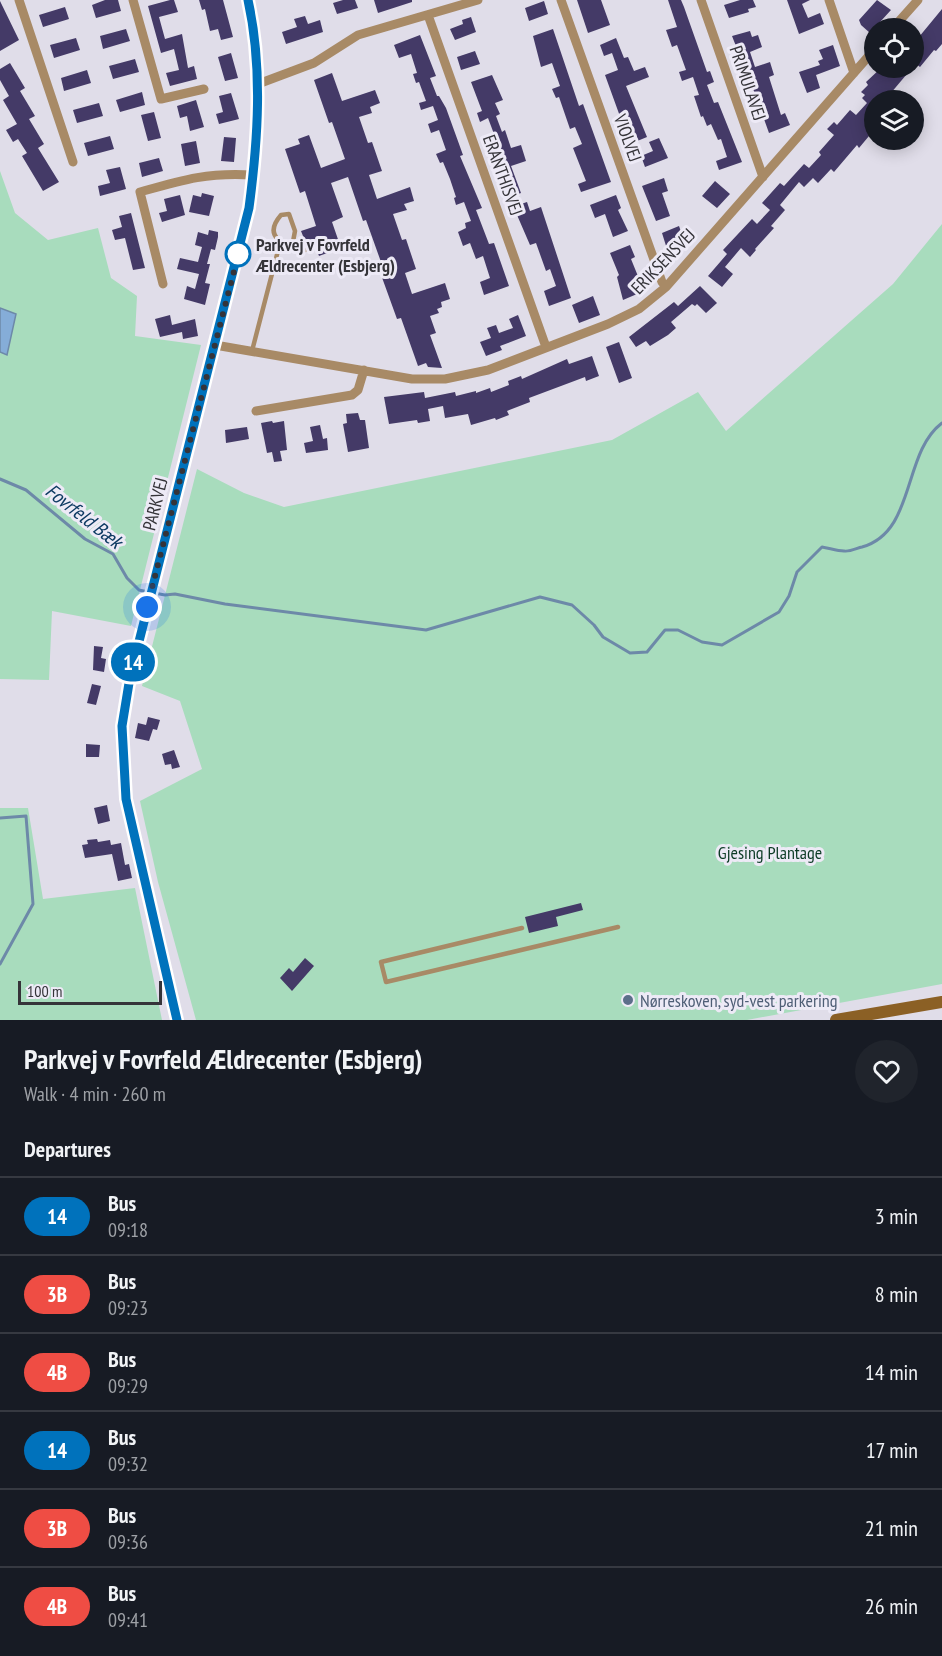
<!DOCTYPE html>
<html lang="en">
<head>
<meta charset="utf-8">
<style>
	body { margin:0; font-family:"PT Sans Narrow",sans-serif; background:#20242c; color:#f1f3f6; height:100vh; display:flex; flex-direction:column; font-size:22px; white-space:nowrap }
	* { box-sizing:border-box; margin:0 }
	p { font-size:20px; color:#9ea1a6 }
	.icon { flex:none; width:33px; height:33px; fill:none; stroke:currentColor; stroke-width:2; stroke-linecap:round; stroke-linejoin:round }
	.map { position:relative; height:1020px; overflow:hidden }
	.side { display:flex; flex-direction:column; background:#171b24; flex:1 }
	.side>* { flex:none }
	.badge { padding:0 12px; border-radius:20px; font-size:21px; line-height:39px }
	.fabs { position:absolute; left:864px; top:18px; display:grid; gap:12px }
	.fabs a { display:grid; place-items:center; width:60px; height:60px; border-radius:50%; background:#171b24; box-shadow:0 3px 15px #0003; font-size:30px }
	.scale { position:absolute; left:18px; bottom:15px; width:144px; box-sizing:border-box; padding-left:6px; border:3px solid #353439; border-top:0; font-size:16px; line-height:21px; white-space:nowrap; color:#353439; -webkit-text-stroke:4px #edeaf6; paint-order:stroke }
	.you { position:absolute; width:30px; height:30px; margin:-15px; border:4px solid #fff; border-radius:50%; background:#1a73e8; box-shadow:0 0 0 9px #1a73e833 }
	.map>.badge { position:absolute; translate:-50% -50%; box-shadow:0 0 0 3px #fff }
	h2 { padding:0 24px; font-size:22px; line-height:54px }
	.round { display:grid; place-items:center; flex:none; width:63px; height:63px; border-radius:32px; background:#20242c }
	.head { display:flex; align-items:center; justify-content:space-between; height:102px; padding:0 24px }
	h1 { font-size:28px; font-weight:800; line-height:45px }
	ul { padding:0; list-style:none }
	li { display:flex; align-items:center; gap:18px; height:78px; padding:0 24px; border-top:2px solid #363941 }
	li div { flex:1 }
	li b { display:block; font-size:22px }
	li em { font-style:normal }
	li .badge { min-width:66px; font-weight:700; text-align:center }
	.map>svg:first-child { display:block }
	.green { fill:#a8dcbd }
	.water { fill:#85add8; stroke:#6d89a8; stroke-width:1.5 }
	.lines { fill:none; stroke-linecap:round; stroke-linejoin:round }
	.stream { stroke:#6d89a8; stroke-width:3 }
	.building { fill:#443a67 }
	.lane { stroke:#a88a66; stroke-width:4.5 }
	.street { stroke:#a88a66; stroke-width:9 }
	.secondary { stroke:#8b6025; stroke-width:12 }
	.line-casing { stroke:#fff; stroke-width:14 }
	.line { stroke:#0072bc; stroke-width:9 }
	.walk { stroke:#353439; stroke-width:6; stroke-dasharray:0 10.8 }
	.stop-dot { fill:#fff; stroke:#0072bc; stroke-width:3 }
	.service-dot { fill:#5c6f8a; stroke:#edeaf6; stroke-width:2 }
	.labels { text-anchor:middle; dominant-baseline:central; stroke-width:6; stroke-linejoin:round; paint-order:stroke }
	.street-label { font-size:18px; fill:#353439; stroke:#edeaf6 }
	.stop-label { font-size:18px; font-weight:bold; fill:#353439; stroke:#edeaf6; text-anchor:start }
	.park-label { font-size:18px; fill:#0c3b25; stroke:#edeaf6 }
	.service-label { font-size:18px; fill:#4e5e75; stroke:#edeaf6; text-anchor:start }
	.water-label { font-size:20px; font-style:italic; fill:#0d3a62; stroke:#edeaf6 }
</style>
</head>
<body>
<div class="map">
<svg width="942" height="1020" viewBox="0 0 942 1020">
	<rect width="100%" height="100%" fill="#e0dde9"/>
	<path class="green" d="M0,171l15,42 33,27 50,-12 13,50 26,18 -2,40 66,9 -70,281 -79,-15 -3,69 -49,-1z
		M942,224v760l-195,36h-551l-38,-138 -18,-81 62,-32 -22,-68 -38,-15 55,-217 47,24 40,14 328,-67 86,-48 28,39 167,-147z
		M0,808h28l15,91 92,-11 27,132h-162z"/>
	<path class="water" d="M0,308l16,6 -9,41 -7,-3z"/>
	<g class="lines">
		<path class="stream" d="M0,479l26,11 59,49 28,15 14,24 12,12 9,2
			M154,593l11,2 10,-1 50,10 201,26 114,-33 32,8 22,20 9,12 27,16 17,-1 18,-22h13l24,12 20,3 57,-33 10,-16 8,-24 25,-25c7,1 15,4 22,4 6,1 13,-3 18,-4 54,-15 40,-94 80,-124
			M0,818l26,-2 7,88 -33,60"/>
	</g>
	<path class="building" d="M105,0h13l3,11 -25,7 -4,-13z
		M170,0h4l4,12 -19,5 6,22 17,-5 6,34 6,-2 3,13 -27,7 -4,-13 13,-3 -5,-21 -13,4 -13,-47z
		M199,0h24l10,37 -12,3 -3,-11 -8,2 -5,-22 -3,1z
		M343,0h12l3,8 -21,6 -4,-11z
		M374,0h38v2l-34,11z
		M577,0h24l9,25 -22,8z
		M668,0h13l3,7 23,65 3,-1 4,11 -7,3 7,18 4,-1 24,60 -23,8 -3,-9 11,-4 -6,-18 -3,1 -7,-16 -4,2 -4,-10 -2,1 -7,-21 5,-1 -6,-18 -11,4 -3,-9 7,-2 -9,-25 -5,2 -6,-17 11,-3z
		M740,0h13l3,7 -8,2 1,3 -20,6 -5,-13z
		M787,0h23l-8,4 6,14 12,-5 4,11 -25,10z
		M877,0l14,10 -21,23 -9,-8 -2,-5z
		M0,1l19,39 -19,11z
		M544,1l4,13 -19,7 -4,-13z
		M65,7l4,12 -26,8 -4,-12z
		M942,9v35l-6,7 -2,-1 -14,17 -6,-5v-19z
		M305,16l3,8 12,-4 3,12 -37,12 -4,-12 15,-5 -3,-8z
		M471,17l5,15 -21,8 -5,-11 13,-5 -1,-4z
		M126,29l4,12 -27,8 -3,-13z
		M553,29l26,77 4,-2 28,78 -30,10 -3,-8 8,-3 -13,-33 9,-4 -7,-17 -5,2 -11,-32 -3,1 -4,-9 8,-3 -8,-23 -11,4 -8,-31z
		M750,31l2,6 6,-2 4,12 -12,5 5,15 15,-5 4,13 -5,2 12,38 4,-2 5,12 -21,8 -18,-50 -5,2 -5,-15 4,-1 -13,-33z
		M420,35l16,41 -6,2 7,18h2l7,12 17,47 -3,1 22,52 -6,2 13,34 5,-1 15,43 -25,9 -4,-13 10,-4 -7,-22 -7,3 -6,-16 -7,3 -5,-14 8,-4 -1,-5 6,-2 -7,-19 -8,3 -2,-7 2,-1 -6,-18 -7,-17 -3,1 -4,-9 10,-4 -7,-20 -8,3 -3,-9 10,-4 -5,-14 -12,4 -2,-7 7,-2 -7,-19 -3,1 -3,-9 4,-1 -6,-19 -12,4 -5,-13z
		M76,38l4,12 -26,8 -4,-13z
		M616,38l8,20 4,-1 6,14 11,-4 4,10 -23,9 21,51 -17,7 -25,-69 13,-5 -6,-17 -8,3 -4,-11z
		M833,45l7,21 -24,9 4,13 -13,5 -8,-21 21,-7 -2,-4 5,-2 -4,-9z
		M475,51l5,13 -19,6 -4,-13z
		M231,53l7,25 -13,3 -7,-24z
		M135,59l4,13 -26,7 -4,-13z
		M10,63l15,25 -5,3 15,25 -6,3 15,25 -6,4 21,34 -16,9 -21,-35 5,-3 -9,-14 -5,3 -7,-12 11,-6 -14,-24 6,-4 -9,-16v-11z
		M881,68h31l-27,32h-11v10l-2,-2 -4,4 6,6v12l-15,18 -2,-3 -23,27 -3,-3 -13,14 -5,-5 -9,9 -5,-5 -19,23 5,5 -14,16 3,2 -19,21 1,1 -6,7 -9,-9 -16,19 8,7 -11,13 -14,-11 19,-22 -4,-4 29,-31 5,5 13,-14 -8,-7 18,-20 4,3 20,-22 5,4 12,-13 -2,-3 15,-17 -7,-6 7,-7 3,3 13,-15 6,5 11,-12 -5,-5 3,-3 -4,-3 7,-7 -2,-3z
		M87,70l4,13 -27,8 -3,-13z
		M332,73l10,28 33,-11 5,13 -10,4 2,6 -13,4 9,26 4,-1 10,29 -13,4 8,24 33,-12 4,14 -10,3 3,6 -14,4 9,26 4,-1 10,30 -11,4 7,21 33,-11 5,16 -9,3 1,5 -5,2 2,4 -9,3 6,17 -6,2 12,33 -14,-1 -2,-4 -8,3 -17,-48 -4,1 -17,-47 6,4 -20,-56 -3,1 -15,-44 -17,6 12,34 -11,5 9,26 -22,8 -4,-11 -8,1 -6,-15 15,-5 -11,-35 -5,2 -15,-44 15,-5 -2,-5 11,-4 12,33 24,-9 -13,-37 -3,1 -15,-43z
		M492,75l11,25 -8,3 5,11 -4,2 6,16 3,-2 6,18 10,-3 5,16 -15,5 10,27 -10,4 -17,-51 -2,1 -4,-10 6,-3 -6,-16 -8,4 -3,-9 5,-2 -11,-29z
		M142,92l3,13 -25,7 -4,-12z
		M231,93l8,26 -20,5 -3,-10 7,-2 -4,-16z
		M196,100l8,27 -14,4 -3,-15 -7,2 -3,-12z
		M99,103l4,13 -26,7 -4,-13z
		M154,112l7,26 -13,3 -7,-26z
		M110,136l4,13 -26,7 -4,-13z
		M224,137l12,1 -2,24 -13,-1z
		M659,138l9,20 -23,9 -4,-11 12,-5 -4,-9z
		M196,141l4,22 -15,3 -4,-22z
		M159,158l4,13 -21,6 -3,-14z
		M120,167l6,22 -26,7 -2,-10 12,-3 -4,-13z
		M664,178l4,13 -6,2 8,23 -14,5 -14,-35z
		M715,181l15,13 -13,14 -15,-12z
		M202,193l12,3 -5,20 -20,-4 4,-17 8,2z
		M180,195l5,20 -23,7 -3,-9 8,-2 -3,-12z
		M616,195l5,13 -3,2 10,21 -15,6 -8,-23 -10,4 -5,-13z
		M527,202l3,9 11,-4 30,91 -22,8 -5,-15 12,-5 -6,-17 -4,2 -10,-28 -6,2 -13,-30 4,-1 -3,-9z
		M131,213l14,55 -12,2 -8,-32 -10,2 -3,-10 10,-3 -3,-11z
		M679,226l6,17 -18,6 -5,-16z
		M209,230l9,2v5l-3,13 -4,-1 -4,15h3l-5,19 5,1 -5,21 -21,-6 3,-13 8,3 4,-15 -22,-5 3,-11 18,4 4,-15 -7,-2 3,-13 10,3z
		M630,245l5,12 -4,2 13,32 -21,9 -6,-23 2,-2 -9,-22z
		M700,286l17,17 -11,10 -9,-9 -2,2 -3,-2 -21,18 5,6 -8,7 -18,11 -4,-5 -10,6 -7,-10 45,-35 4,4z
		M593,296l7,19 -21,8 -7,-18z
		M170,315l2,10 23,-6 3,17 -15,3 -1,-7 -22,5 -5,-18z
		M518,315l8,21 -26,10 2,4 -16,6 -6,-14 11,-4 -4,-10 9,-3 3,8 14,-5 -4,-9z
		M619,342l13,36 -13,5 -13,-36z
		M592,356l7,20 -13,5 -1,-4 -56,21 1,4 -23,9 2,4 -13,5 -1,-2 -24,7 -3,-11 -23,4 -2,-12 -15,3 2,12 -12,2 -1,-3 -28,4 -5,-27 40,-5 1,6 30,-6 1,4 20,-5v2l14,-5 1,4 18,-7 -1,-4 13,-5 1,3 45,-20 2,5z
		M358,413l2,7h5l4,28 -21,4 -5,-28 4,-1 -1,-9z
		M272,421l1,2 11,-2 3,29 -7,1 2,10 -8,1 -2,-10 -5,1 -6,-30z
		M320,425l3,14 4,-1 1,12 -22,3 -2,-10 9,-2 -3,-14z
		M247,427l2,12 -23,4 -1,-13z
		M94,646l9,1 -2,11 5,1 -2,13 -11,-2z
		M92,684l9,2 -5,19 -9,-2z
		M148,717l12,3 -3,10 -4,-1 -4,12 -14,-3 3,-15 8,2z
		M86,744l14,1 -1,12h-13z
		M174,750l6,17 -8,2 -1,-5 -6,1 -3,-11z
		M107,805l3,16 -12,3 -4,-16z
		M97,839l1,3 12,-2 1,5 10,-2 4,22 4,-1 3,14 -14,3 -6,-27 -27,4 -3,-13 6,-1 -1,-4z
		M581,903l2,7 -27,7 2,9 -29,7 -4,-16z
		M305,958l9,8 -22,25 -12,-13 9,-10 4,4z"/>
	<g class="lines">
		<path class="lane" d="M292,247l3,-16 -6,-17 -8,1c-20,23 5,31 24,35
			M252,351l28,-108
			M522,928l-141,34 5,20 232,-55"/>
		<path class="street" d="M19,0l54,162
			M133,0l28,99 43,-10
			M561,0l101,282 4,5
			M701,0l62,177
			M829,0l25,73
			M428,15l118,332
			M893,28l25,-28
			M258,84l56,-21 44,-28 120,-35
			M163,284l-23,-92c42,-12 68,-20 113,-17
			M215,345l197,34h33l43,-9 120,-46 31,-15 27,-22 208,-237
			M256,411l96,-16 6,-5 6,-20"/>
		<path class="secondary" d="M177,1020l-51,-221 -4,-73 8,-49 119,-469c9,-68 14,-141 -1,-208
			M836,1020l106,-18"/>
	</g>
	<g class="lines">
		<defs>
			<path id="line" d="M177,1020l-51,-221 -4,-73 8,-49 119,-469c9,-68 14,-140 -1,-208"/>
		</defs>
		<use href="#line" class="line-casing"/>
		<use href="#line" class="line"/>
		<path class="walk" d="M147,607l93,-359 -2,6"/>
	</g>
	<circle class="stop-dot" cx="238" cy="254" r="12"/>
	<circle class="service-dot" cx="628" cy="1000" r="6"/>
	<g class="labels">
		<g class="street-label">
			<text transform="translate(748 83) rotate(71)">PRIMULAVEJ</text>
			<text transform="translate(628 138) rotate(70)">VIOLVEJ</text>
			<text transform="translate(503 175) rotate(70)">ERANTHISVEJ</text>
			<text transform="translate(663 261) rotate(-46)">ERIKSENSVEJ</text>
			<text transform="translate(155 504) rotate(-76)">PARKVEJ</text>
		</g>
		<g class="stop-label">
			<text x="256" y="244">Parkvej v Fovrfeld<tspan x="256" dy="21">Ældrecenter (Esbjerg)</tspan></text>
		</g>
		<g class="park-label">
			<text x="770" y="852">Gjesing Plantage</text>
		</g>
		<g class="service-label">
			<text x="640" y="1000">Nørreskoven, syd-vest parkering</text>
		</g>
		<g class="water-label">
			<text transform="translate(84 516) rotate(38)">Fovrfeld Bæk</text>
		</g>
	</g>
</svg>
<div class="fabs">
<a><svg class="icon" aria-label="locate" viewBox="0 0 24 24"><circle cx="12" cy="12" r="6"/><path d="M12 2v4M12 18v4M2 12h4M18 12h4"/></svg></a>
<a><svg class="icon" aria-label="layers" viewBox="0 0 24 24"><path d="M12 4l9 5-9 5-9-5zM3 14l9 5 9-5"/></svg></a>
</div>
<div class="scale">100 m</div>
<div class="you" style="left:147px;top:607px"></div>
<b class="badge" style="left:133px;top:662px;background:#0072bc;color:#fff">14</b>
</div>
<section class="side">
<div class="head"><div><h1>Parkvej v Fovrfeld Ældrecenter (Esbjerg)</h1><p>Walk · 4 min · 260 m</p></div><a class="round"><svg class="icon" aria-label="heart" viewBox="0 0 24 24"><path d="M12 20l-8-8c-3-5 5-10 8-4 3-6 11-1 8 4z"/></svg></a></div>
<h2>Departures</h2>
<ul>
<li><span class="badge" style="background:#0072bc;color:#fff">14</span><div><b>Bus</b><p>09:18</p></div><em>3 min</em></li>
<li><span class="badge" style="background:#ef4d44;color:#fff">3B</span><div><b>Bus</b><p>09:23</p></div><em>8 min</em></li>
<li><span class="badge" style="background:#ef4d44;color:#fff">4B</span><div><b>Bus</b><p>09:29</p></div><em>14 min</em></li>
<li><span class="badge" style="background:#0072bc;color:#fff">14</span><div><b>Bus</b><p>09:32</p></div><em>17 min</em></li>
<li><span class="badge" style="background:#ef4d44;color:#fff">3B</span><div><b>Bus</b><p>09:36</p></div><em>21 min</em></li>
<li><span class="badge" style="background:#ef4d44;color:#fff">4B</span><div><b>Bus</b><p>09:41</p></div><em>26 min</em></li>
</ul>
</section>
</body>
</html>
